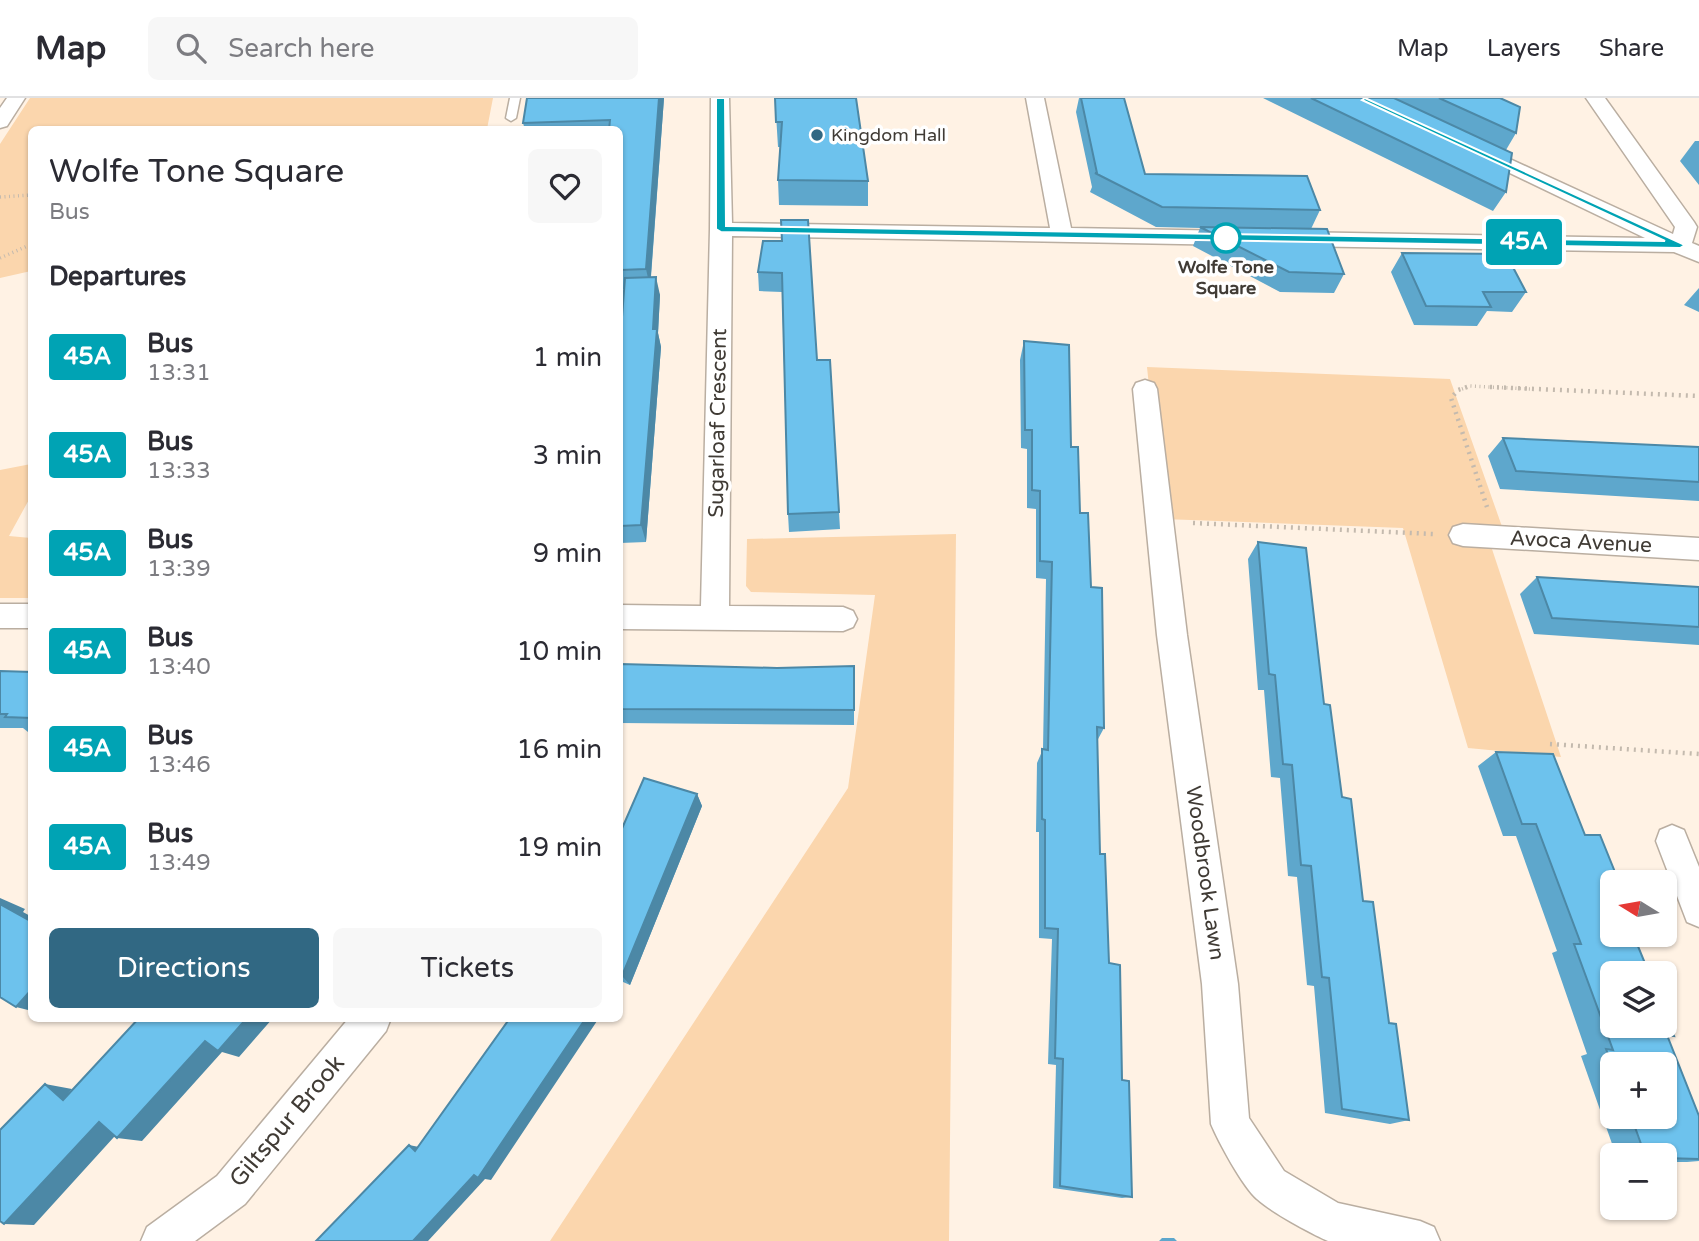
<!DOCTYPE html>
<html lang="en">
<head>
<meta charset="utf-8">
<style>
	body { margin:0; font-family:"Varela Round",sans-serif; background:#f7f7f7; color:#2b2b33; height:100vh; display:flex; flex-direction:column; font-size:26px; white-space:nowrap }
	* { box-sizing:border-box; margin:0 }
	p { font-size:23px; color:#7c7c81 }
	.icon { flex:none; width:38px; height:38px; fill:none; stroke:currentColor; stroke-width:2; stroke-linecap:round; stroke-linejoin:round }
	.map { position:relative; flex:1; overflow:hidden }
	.details { position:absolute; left:28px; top:28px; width:595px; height:896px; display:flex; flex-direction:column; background:#fff; border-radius:10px; box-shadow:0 2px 5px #0004 }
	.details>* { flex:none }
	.badge { padding:0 14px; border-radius:5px; font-size:24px; line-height:46px }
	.needle { width:46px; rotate:281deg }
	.tools { position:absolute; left:1600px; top:772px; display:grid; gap:14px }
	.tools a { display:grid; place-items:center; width:77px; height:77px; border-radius:10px; background:#fff; box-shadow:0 2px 5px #0004; font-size:35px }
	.map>.badge { position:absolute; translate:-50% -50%; box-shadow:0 0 0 4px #fff }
	h2 { padding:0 21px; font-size:26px; line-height:63px }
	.round { display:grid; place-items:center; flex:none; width:74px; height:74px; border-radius:10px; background:#f7f7f7 }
	.summary { display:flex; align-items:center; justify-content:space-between; height:119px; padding:0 21px }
	h1 { font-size:33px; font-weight:600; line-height:52px }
	.primary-button { display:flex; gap:14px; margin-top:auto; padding:14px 21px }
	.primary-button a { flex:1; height:80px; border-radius:10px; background:#316883; color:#fff; font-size:28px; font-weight:600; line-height:80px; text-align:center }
	.primary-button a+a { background:#f7f7f7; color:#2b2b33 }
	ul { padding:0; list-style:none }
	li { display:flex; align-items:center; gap:21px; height:98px; padding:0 21px }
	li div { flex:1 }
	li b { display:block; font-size:26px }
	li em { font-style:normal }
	li .badge { min-width:77px; font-weight:700; text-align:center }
	header { display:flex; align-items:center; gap:42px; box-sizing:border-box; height:98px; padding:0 35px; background:#fff; border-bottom:2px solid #e1e1e2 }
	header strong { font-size:33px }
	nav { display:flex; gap:38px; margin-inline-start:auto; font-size:24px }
	.search { width:490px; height:63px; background:#f7f7f7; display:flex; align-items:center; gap:18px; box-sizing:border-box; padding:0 24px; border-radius:10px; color:#7c7c81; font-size:26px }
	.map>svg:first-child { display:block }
	.green { fill:#fbd6ad }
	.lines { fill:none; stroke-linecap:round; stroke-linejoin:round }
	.lane-casing { stroke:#baaea1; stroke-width:3 }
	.street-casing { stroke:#baaea1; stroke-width:3 }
	.path-far1 { stroke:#c4baae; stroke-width:3.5; stroke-dasharray:1 3.5; stroke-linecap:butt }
	.path { stroke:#c4baae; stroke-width:4.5; stroke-dasharray:2 5; stroke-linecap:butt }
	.lane { fill:#fff; fill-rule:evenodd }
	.street { fill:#fff; fill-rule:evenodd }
	.wall { fill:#5ea7cc; fill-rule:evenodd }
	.shaded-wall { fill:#4c88a6 }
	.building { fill:#6dc2ed; stroke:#4c88a6; stroke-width:2 }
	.line { fill:#00a3b4; stroke:#fff; stroke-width:2 }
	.poi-dot { fill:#316883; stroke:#fff; stroke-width:2.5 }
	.stop-dot { fill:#fff; stroke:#00a3b4; stroke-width:3.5 }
	.labels { text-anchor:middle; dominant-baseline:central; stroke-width:7; stroke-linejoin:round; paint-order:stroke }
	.far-poi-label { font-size:18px; fill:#403b35; stroke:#fff; text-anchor:start }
	.far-stop-label { font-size:18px; font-weight:bold; fill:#403b35; stroke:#fff }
	.street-label { font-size:21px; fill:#403b35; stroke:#fff }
	.near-street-label { font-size:24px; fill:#403b35; stroke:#fff }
</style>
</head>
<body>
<header>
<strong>Map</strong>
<div class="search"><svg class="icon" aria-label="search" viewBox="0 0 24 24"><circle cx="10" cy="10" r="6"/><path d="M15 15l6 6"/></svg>Search here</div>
<nav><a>Map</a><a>Layers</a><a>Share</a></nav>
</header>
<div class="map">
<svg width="1699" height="1143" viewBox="0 0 1699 1143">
	<rect width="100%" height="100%" fill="#fff2e4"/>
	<path class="green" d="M30,0h463l-6,31 -455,1 -1,141 -31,7v-134z
		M1147,269l303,12 56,159 -18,-1 73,220 -93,-9 -65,-220 -240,-9z
		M31,366v32l-22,40 22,2v60h-31v-128z
		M956,436l-7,707h-399l298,-453 27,-193 -124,-3 -5,-6 1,-47z"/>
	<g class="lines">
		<defs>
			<path id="lane" d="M510,0h10l-4,20 -5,3 -5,-3z"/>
			<path id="street" d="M7,0h18l-18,28 -7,2v-20z
				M711,0h18l3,125 318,5 -24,-130h18l27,130 164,3 8,2 3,5 -3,5 -8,2 -503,-9 -3,370 114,1 10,4 4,8 -4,8 -10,4 -223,-2v-24l81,1 9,-377z
				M1586,0h19l89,124 3,5 -5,16 7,3v16l-25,-10 -382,-6 -8,-2 -3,-5 3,-5 8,-2 353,6 -179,-86 -3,-4 3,-4 7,-2 200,92 2,-7z
				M1145,282l9,3 3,6 30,246 51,349 11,134 35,53 54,32 82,18 14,6 6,14h-112c-18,-8 -57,-29 -71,-42 -14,-12 -39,-58 -46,-75l-9,-140 -45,-349 -24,-246 3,-6z
				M1463,426l236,14v22l-236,-14 -10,-3 -4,-8 4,-8z
				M0,506h32v24h-32z
				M1672,727l12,5 15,37v60l-12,-5 -31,-81 4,-11z
				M349,920h42l-5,13 -141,173 -50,37h-54l6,-14 70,-51z"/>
		</defs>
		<use href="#lane" class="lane-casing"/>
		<use href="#street" class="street-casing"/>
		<path class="path-far1" d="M0,99l32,-2
			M0,160l32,-14
			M1462,291l8,-3 60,3"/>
		<path class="path" d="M1467,289l-9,3 -7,8 36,109
			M1490,289l209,9
			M1193,425l240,11
			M1550,646l149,10"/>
		<use href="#lane" class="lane"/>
		<use href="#street" class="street"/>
	</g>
	<path class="wall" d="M527,0h137l-13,179 9,18 -2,38 3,14 -15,195 -26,1v-213h1l4,-41h-5v-159h-95l-2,-7z
		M775,0l93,83v25l-89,-1 -1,-25 2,-33h-2z
		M1079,0h45l21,76 175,36 -9,19 33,45 -10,19 -54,-1 -87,-46 7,-18 -44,-1 -66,-35 2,-5 -16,-75z
		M1263,0h237l16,35 -10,17v42l-13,19z
		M1695,43h4v44l-19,-24z
		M782,143l35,119 22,152 1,17 -51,3 -1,-18 -6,-222 -23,-1 -1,-19z
		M1402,155l124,39 -14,20 -25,-1 -10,15 -63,-1 -23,-53z
		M1699,190v24l-15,-7z
		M1024,243l47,106 9,66 11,74 13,141 -7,13 3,113 9,109 13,117 10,117 -10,1 -69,-10 3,-123 -8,-1 4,-125 -13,-1v-106h-3l1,-69 6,-14 3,-170 -10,-1v-69l-9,-1v-59l-6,-1 -1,-88z
		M1503,340l196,9v54l-199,-12 -12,-33z
		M1258,444l66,162 18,93 67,323 -19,4 -65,-11 -11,-127 -7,-1 -10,-108 -9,-1 -8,-98 -9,-1 -7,-87h-6l-10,-131z
		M1537,479l162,10v58l-165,-11 -14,-40z
		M620,566l234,46v15l-234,-2z
		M0,573l32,1v60h-4l-5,-4h-23z
		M1496,654l89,83 27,47 62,154 -6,1 31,79v45l-12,1h-23v-7h-48l-35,-99 6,-2 -35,-101 5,-2 -41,-115h-13l-25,-70zM1612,966l52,52h-52z
		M697,696l5,12 -72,179 -7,-3 -3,6v-155z
		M1162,1140h12l3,3h-18z"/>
	<path class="shaded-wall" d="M659,0h5l-14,189 -4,-18z
		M656,179l4,18 -2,38 3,14 -15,195 -5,-17z
		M697,696l5,12 -72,179 -8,-9z
		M0,800l25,11 -2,3 9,5v5l-32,-18z
		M620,880l3,4 -3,6z
		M32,891v22l-16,-4z
		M247,920h26l-34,39 -17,-5 -80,89 -25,-3 88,-97z
		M586,920h13l-108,162 -6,-1 -57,62h-15l61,-66z
		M45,986l27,5 -9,11z
		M99,1024l25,4 -90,99 -30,-1z
		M409,1047l15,3 -9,3z"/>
	<path class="building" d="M527,0h132l-13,171 -26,1v-140h-11l1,-10 -87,3z
		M775,0h81l12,83 -90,-1 4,-58h-6z
		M1081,0h43l21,76 162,2 13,34 -158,-3 -67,-34h2z
		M1311,0h83l118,55 -6,39z
		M1439,0h61l20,9 -4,26z
		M781,122h27l9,140h13l9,152 -51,2 -6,-241 -24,-1 5,-31h19z
		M1200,129l127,2 17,45 -55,-2z
		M1402,155l104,1 20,38h-43l8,15 -65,-1z
		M656,179l-3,52h4l-16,196 -21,1v-196h1l4,-52z
		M1024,243l45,4 2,102h7l2,66h8l3,74 11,1 2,140 -7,-1 3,127h5l4,109 11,2 2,115 7,1 3,116 -72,-11 3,-127 -8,-1 3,-129 -13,-1v-108l-3,-1v-70l6,1 4,-188 -12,-1v-70l-8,-1v-60h-7z
		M1503,340l196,9v35l-183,-11z
		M1258,444l48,6 18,156 6,1 12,92 9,2 12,102 10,1 16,121 7,1 13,96 -67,-11 -13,-131 -7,-1 -11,-111 -10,-1 -9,-100 -9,-1 -8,-89 -6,-1z
		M1537,479l162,10v40l-147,-9z
		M620,566l157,4 77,-2v44l-234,-1z
		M0,573l32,1v46l-27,-1 2,-3h-7z
		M1496,654l57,2 32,81h15l19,47h-7v52h21l16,39h-37v53h52v-14l10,24 -7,-1 32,81v43l-35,-1v-3h-19l-14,-39h33v-52l-52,1 -6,-16 7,1 -39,-106h7l-45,-120h-14z
		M644,680l53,16 -75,182 -2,-1v-142z
		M0,806l32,18v67l-16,18 -16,-10z
		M139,920h108l-29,33 -13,-10 -88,97 -18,-16 -95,102 -4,-3v-91l45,-46 18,16z
		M510,920h76l-108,160 -4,-3 -61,66h-97l93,-96 6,6z"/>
	<path class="line" d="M716,0h9l1,128 939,15 -303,-141 3,-2 320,147 -5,3 -959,-16 -5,-3z"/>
	<circle class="poi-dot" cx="817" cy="37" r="7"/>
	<circle class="stop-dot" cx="1226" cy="140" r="14"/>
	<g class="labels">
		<g class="far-poi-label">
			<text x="831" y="37">Kingdom Hall</text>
		</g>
		<g class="far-stop-label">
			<text x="1226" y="169">Wolfe Tone<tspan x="1226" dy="21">Square</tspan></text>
		</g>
		<g class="street-label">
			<text transform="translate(718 325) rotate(-89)">Sugarloaf Crescent</text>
			<text transform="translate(1581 444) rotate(3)">Avoca Avenue</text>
			<text transform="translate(1205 775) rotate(82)">Woodbrook Lawn</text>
		</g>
		<g class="near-street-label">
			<text transform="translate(287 1023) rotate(-50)">Giltspur Brook</text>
		</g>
	</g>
</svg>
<div class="tools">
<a><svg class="needle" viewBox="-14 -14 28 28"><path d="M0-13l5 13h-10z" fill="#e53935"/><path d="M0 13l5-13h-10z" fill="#7c7c81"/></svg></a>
<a><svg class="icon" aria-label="layers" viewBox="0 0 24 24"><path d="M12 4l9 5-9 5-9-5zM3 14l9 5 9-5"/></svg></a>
<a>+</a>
<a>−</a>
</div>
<b class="badge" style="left:1524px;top:144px;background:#00a3b4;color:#fff">45A</b>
<section class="details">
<div class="summary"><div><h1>Wolfe Tone Square</h1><p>Bus</p></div><a class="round"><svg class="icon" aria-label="heart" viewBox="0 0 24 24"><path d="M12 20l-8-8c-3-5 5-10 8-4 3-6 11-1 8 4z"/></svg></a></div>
<h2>Departures</h2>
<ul>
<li><span class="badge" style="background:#00a3b4;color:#fff">45A</span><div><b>Bus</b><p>13:31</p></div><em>1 min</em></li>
<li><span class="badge" style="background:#00a3b4;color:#fff">45A</span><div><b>Bus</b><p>13:33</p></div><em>3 min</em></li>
<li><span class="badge" style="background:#00a3b4;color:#fff">45A</span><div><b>Bus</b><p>13:39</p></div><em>9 min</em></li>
<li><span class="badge" style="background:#00a3b4;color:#fff">45A</span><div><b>Bus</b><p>13:40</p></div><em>10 min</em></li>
<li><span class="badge" style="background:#00a3b4;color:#fff">45A</span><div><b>Bus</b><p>13:46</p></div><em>16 min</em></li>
<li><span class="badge" style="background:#00a3b4;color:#fff">45A</span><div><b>Bus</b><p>13:49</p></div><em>19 min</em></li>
</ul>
<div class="primary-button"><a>Directions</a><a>Tickets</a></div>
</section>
</div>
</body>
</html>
